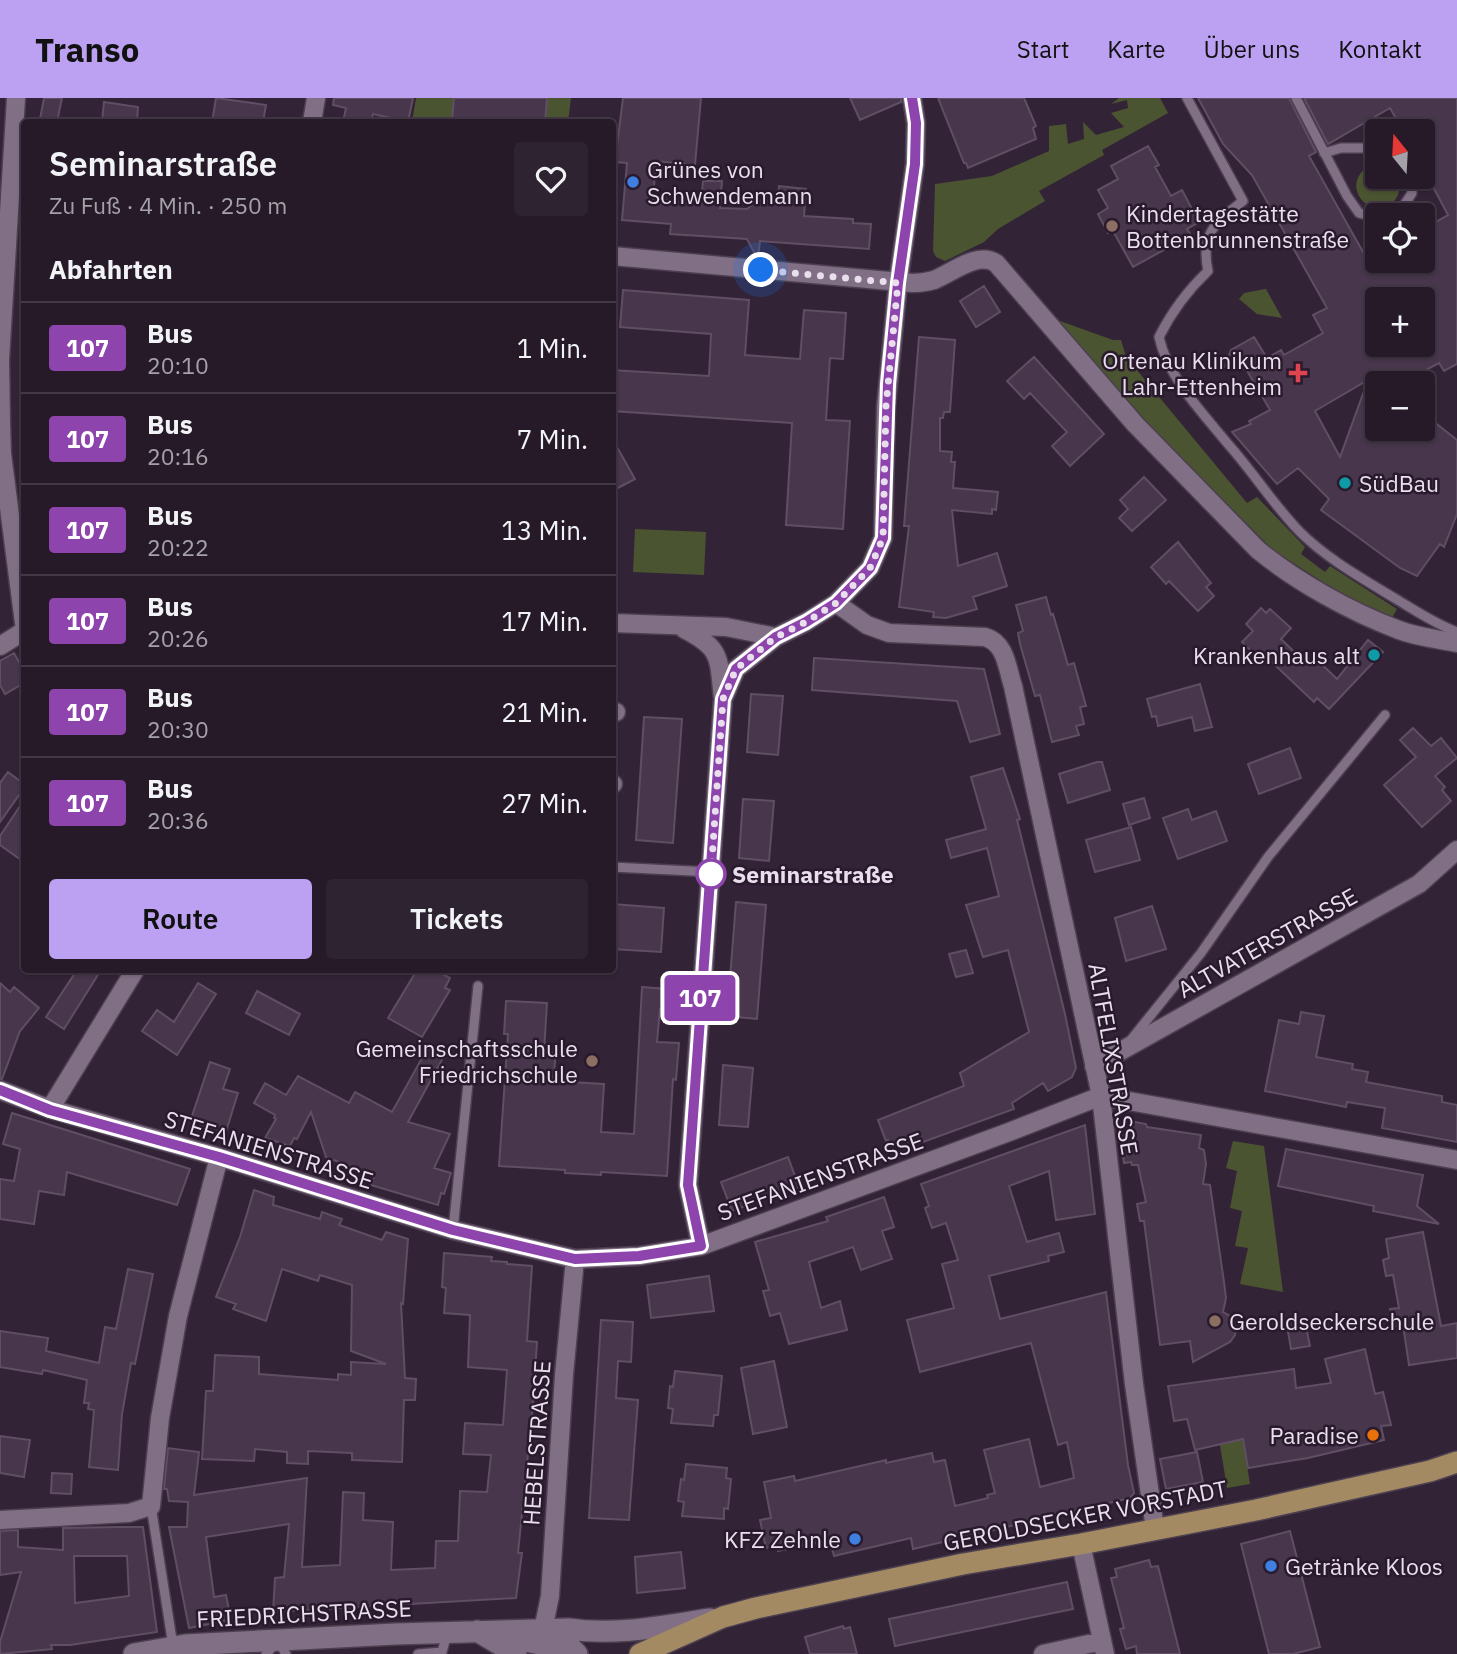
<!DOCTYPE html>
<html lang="de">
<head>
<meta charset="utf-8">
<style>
	body { margin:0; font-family:"IBM Plex Sans",sans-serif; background:#2e2331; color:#f1f3f6; height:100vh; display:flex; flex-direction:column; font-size:26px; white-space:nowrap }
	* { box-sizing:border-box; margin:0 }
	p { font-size:23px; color:#a4a1a8 }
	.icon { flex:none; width:38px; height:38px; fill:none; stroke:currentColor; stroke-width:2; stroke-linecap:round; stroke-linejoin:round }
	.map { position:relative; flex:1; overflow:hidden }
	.panel { position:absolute; left:21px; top:21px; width:595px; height:854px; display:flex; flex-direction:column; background:#261a29; border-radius:7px; box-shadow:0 2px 5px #0004,0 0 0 2px #423846 }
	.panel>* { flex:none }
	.badge { padding:0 14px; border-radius:5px; font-size:24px; line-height:46px }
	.needle { width:46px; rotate:342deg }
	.buttons { position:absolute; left:1365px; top:21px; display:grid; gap:14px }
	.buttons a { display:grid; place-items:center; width:70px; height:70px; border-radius:7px; background:#261a29; box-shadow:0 2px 5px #0004,0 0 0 2px #423846; font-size:35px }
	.you { position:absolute; width:35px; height:35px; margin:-18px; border:5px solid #fff; border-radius:50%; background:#1a73e8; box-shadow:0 0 0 10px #1a73e833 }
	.map>.badge { position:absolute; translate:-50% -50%; box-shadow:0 0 0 4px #fff }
	h2 { padding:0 28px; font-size:26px; line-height:63px }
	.round { display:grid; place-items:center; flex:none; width:74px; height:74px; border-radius:7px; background:#2e2331 }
	.overview { display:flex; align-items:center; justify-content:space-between; height:119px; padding:0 28px }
	h1 { font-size:33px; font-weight:600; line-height:52px }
	.action { display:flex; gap:14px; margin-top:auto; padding:14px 28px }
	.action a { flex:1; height:80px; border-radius:7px; background:#bca0f2; color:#111; font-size:28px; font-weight:600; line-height:80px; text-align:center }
	.action a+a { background:#2e2331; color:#f1f3f6 }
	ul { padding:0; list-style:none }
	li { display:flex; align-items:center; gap:21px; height:91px; padding:0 28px; border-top:2px solid #423846 }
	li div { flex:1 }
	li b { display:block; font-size:26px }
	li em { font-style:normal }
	li .badge { min-width:77px; font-weight:700; text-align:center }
	header { display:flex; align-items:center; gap:42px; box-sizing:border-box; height:98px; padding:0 35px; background:#bca0f2; color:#111 }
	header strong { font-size:33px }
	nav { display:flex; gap:38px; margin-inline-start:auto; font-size:24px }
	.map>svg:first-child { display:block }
	.green { fill:#4b5430 }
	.building { fill:#48374c; stroke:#604e64; stroke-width:2; fill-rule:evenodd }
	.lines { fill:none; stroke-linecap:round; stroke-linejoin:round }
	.lane-casing { stroke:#4c3f4f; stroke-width:12 }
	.street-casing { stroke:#4c3f4f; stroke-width:21 }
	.secondary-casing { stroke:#4c3f4f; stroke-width:24 }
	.primary-casing { stroke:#4c3f4f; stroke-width:24 }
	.lane { stroke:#816f86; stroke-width:9 }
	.street { stroke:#816f86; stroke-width:18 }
	.secondary { stroke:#816f86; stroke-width:21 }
	.primary { stroke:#a38a63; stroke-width:21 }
	.line-casing { stroke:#fff; stroke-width:16 }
	.line { stroke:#8e44ad; stroke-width:10 }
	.walk { stroke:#e9dfec; stroke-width:7; stroke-dasharray:0 12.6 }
	.shop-dot { fill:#3f7fe0; stroke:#291a2d; stroke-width:2.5 }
	.education-dot { fill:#8d6e63; stroke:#291a2d; stroke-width:2.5 }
	.health-dot { fill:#e0444e; stroke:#291a2d; stroke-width:2.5 }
	.culture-dot { fill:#0f9aa8; stroke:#291a2d; stroke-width:2.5 }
	.stop-dot { fill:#fff; stroke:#8e44ad; stroke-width:3.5 }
	.food-dot { fill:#e8710a; stroke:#291a2d; stroke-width:2.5 }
	.labels { text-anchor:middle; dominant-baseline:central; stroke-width:5; stroke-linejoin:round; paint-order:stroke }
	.poi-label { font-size:23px; fill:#e9dfec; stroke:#291a2d; text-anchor:start }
	.stop-label { font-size:23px; font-weight:bold; fill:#e9dfec; stroke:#291a2d; text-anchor:start }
	.street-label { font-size:23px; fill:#e9dfec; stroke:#291a2d }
</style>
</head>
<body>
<header>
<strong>Transo</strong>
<nav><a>Start</a><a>Karte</a><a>Über uns</a><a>Kontakt</a></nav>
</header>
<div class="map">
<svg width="1457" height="1556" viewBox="0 0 1457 1556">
	<rect width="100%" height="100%" fill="#332337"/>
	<path class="green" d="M416,0h155l-3,24h-156z
		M1119,0h41l8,15 -66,37 2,5 -65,36 6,10 -47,28 -14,13 -39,19 -9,-4 -3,-6 2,-67 57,-8 57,-25v-25l17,-2 2,20 16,-5 -1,-17 13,13 28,-8 -13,-14 17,-5 -1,-8 -16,4z
		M1374,65l3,1v13h21c3,9 2,18 -5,25 -24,21 -58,-20 -19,-39z
		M1265,191h1l16,29 -25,-4 -18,-15 5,-6z
		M1060,223l53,19h8l5,17 121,146 10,-6 48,50 -4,7 24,18 5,-6 67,43 -5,9 -57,-28 -62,-40 -111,-111 -104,-117z
		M635,431l71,3 -2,43 -71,-3z
		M1233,1043l31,5 19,146 -43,-8 8,-36 -13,-2 7,-35 -12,-3 7,-37 -11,-3z
		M1241,1331l9,55 -23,4 -9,-55z"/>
	<path class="building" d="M44,0h18l-5,24 -17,-3z
		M216,0l50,7 -3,17h-51z
		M334,0h79l-5,24 -35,-8 -2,8h-28l3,-14 -13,-3z
		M454,0h93l-2,24h-93z
		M623,0h78l-6,67 -39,-4 -3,38 48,5 2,-23h19l-2,27 27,1 11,-9 19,2 2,-16 27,3 -2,27 49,3v4l18,1 -2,25 -109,-8 -2,17h-1l-10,-19 -77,-5 1,-10 -49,-4 5,-57 -12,-1z
		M850,0h51v4l-41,18z
		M938,0h86l12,28 -3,2 3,11 -68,29 -2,-5h-2z
		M1198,0h91l27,54 -7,4 58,103 10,-6v8h46v-32l25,-14 -25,-47v-37h-20l-13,-23 -62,36 -24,-46h153v266l-13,7 -5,-8 -38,20h-24v46h46v-16l34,27v74l-13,33 -4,-3 -23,32 -17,-8 -79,-58 8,-11 -31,-31 -21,16 -45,-52 19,-8 -2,-3 21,-11 -24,-41 -22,-2 7,-17 23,-13 13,21 14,-8 3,5 39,-22 -10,-18 14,-7 -75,-133 -29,-31zM1377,201h46v46h-46zM1368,282l-28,77 -25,-46z
		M104,4l34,5 -1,15h-35z
		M1148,48l11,19 -4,2 16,29 11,-6 17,32 -12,7 4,6 -58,32 -20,-36 -5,2 -10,-19 10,-6 -10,-18 20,-11 -7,-13z
		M984,188l16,26 -24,15 -16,-26z
		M623,192l126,10 -4,55 55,4 4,-49 42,3 -3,46 -13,-1 -4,62 24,1 -7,108 -57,-4 6,-102 -180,-12v-41l97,6 2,-42 -91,-7z
		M919,239l36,3 -5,72h-6l-1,6h-3v33l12,1 -1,10h4l-2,26 45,4 -2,18 -4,-1v5l-40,-4 6,56 39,-13 10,33 -34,11 4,12 -31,9 -13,-1 1,-5 -35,-5 10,-81h-5z
		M1034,259l70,77 -34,32 -18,-20 15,-14 -37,-39 -6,6 -17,-18z
		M612,340l23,41 -23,12z
		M1144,379l22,23 -34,31 -13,-13 9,-9 -8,-9z
		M1178,444l33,41 -5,4 8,9 -16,15 -29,-30 -3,3 -15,-17z
		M1046,499l5,18 2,-1 15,51 6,-2 12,43 -6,1 4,17 -8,2 3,9 -27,7 -12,-47 -5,1 -15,-52 -2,-11 5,-2 -7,-26z
		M1261,510l5,5 4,-4 21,19 -10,11 27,26 7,-7 22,21 31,-39 15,12 -54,57 -12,-11 -3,4 -53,-50 -4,5 -15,-15 11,-11 -7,-7z
		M14,555l10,18v12l-19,11 -5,-9v-24z
		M814,560l170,11 16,65 -30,8 -13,-41 -145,-11z
		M1200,586l12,43 -17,4 -3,-14 -34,9 -2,-10 -4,1 -5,-18z
		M751,596l32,2 -5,59 -31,-3z
		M644,619l38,2 -9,124 -37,-3z
		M1413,630l18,18 10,-8 16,20 -22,18 10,11 -3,3 9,11 -29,26 -38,-42 32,-28 -16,-17z
		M1290,650l11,30 -42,16 -11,-30z
		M1097,664h5l8,28 -42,13 -9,-29z
		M1003,670l17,51 -3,1 48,194 11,54 -4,9 -24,14 -5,-8 -31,20 2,6 -113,41 -3,-8 -9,3 -1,-5 -2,1 -8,-21 86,-34 -4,-13 69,-41 -21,-82 -25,7 -17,-52 33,-9 -12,-48 -36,10 -5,-18 40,-11 -15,-52z
		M8,674l16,12v4l-24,34v-39z
		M1144,700l6,20 -21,7 -6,-21z
		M743,701l31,2 -5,60 -30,-3z
		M24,702v62l-24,-17v-9z
		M1188,711l4,11 24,-9 11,30 -49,18 -15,-41z
		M1131,729l9,33 -45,12 -9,-32z
		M736,804l30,3 -9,114 -30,-3z
		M612,806l52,4 -3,44 -49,-3z
		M1152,808l14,43 -40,12 -11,-43z
		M966,852l7,23 -17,4 -7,-23z
		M77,872h24l-37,59 -18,-12z
		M417,872h18l15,8 -5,10 5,2 -28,47 -34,-19z
		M0,885l10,9 4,-5 25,21 -19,23 -18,48h-2z
		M198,885l18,11 -39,61 -35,-24 15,-21 17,12z
		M642,889l37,3 -2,21 -17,-2 -3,33 22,1 -3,37 -3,-1 -6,97 -66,-4v3l-36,-2v-3l-66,-4 9,-132h-4l2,-33 41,2 -3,49 12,1 -3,28 51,3 -3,48 33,2z
		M257,893l43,23 -11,21 -43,-22z
		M1301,914l23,4 -8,41 37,7 -1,5 16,3 -2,10 76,14v6l15,3v37l-75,-14 3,-20 -38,-6 -1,5 -81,-16 14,-71 20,4z
		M427,951l16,9 -35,64 42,12 -16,34 17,5 -7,21 -3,-1 -3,12 -67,-20 3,-9 -48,-19 -15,-45 -14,27 -3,-1 -4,8 -25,-8 11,-19 -2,-1 1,-3 -21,-12 11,-20 21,12 12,-19 51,27 6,-11 37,20z
		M210,964l20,7 -7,20 15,4 -14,45 -30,-9 3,-11 -5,-2z
		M723,967l30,3 -5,59 -29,-2z
		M12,1015l178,56 -13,36 -110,-33 -3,23 -25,-4 -5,33 -34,-5v-40l14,2 6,-32 -17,-5z
		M1125,1022l21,4 1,3 54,8 -2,13 5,2 2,14 -3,20 7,1 14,97 2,16 -3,14 7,4 6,12 -1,7 -5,7 -37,20 -3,-21 -30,4 -16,-124h-4l-3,-17 9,-2 -8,-37h-6l-1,-3 -7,1 -5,-35z
		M1085,1027l10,89 -39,6 -7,-49 -40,15 18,56 32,-9 5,19 -16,4 1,5 -60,15 11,43 106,-27 22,173 6,28 -4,5 -217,51 -2,-11 -77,18 -4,-16 -52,11 -1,-6 -11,3 -6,-28 11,-2 -7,-36 30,-6 1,5 91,-21v3l46,-10 2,9 11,-2 10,46 33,-8 -1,-3 8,-2 -11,-43 45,-11 11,48 34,-9 -7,-36 -9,3 -27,-102 -111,29 -13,-52 47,-12 -12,-44 16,-4 -12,-37 -14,5 -7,-20 4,-2 -8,-22z
		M1286,1051l137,26 -6,31 22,18 -66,-13 1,-5 -96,-20z
		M788,1059l11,30 -67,24 -11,-29z
		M254,1092l20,7 -1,8 47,14 2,-7 20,7 -3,6 43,15 4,-8 22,7 -5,65 -2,-1 4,75 11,1 -1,21h-11l-2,62 -50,-2v-7l-44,-2v13l-21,-1v-11l-32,-3 -1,12 -52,-2 4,-68h7l2,-36 44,2v17l79,6v-6l13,1v-13l35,2 -35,-13 1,-66 -32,-10 -2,6 -36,-12 -16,52 -33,-12 3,-5 -20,-7 24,-60z
		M884,1099l10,30 -12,4 10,28 -31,11 -8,-23 -44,15 12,46 19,-7 7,29 -58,14 -9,-31 -10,3 -7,-25 6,-1 -14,-48 73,-21 -2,-4z
		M1423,1134l18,94 16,-3v35l-48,7 -6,-40 -10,2 -3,-18 9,-1 -6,-33 -7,1 -3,-16 6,-2 -3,-19z
		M444,1155l48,4 -1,4 16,1v2l25,2 -5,75 10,1 -4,63 -15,148h4l-6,45 -243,14 2,-34 9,-1 5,-53 -83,13 8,60 12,-2 5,25 -42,8 -20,-101h18l1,-25 -19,-1 -2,-12h-3l4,-41 31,4 -5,43 113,-17 -5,89 38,-2 3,-73 21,1 -1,27 30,2 -2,48 44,-2 1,-27h22l2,-50 27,1 4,-37 -28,-1 2,-31 38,2 4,-55 -39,-3 2,-52 -26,-2 2,-25 -4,-1z
		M128,1171l25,5 -18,90 -4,-1 -9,51 -4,56 -29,-3 5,-57 -6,-1 1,-6h-5l3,-23 -44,-10 -1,4 -42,-7v-36l48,7 -2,13 53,12 6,-36 11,2z
		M709,1178l5,35 -63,7 -4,-33z
		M1304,1219l6,29 -19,3 -5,-29z
		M601,1222l32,2 -2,40 -13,-1 -2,37 22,2 -9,120 -40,-2z
		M1365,1251l10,45 8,-2 8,33 -10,1 3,14 -76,18 -60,10 -5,-29 -48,11 -8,-31 -13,2 -6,-35 126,-17 2,19 35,-5 -6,-24z
		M774,1263l13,66 -34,7 -12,-66z
		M675,1273l47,5 -4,39h-4l-1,11 -42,-3 2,-14 -5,-1 2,-22 3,1z
		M0,1338l30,4 -6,37 -24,-4z
		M1197,1354l6,30 -37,7 -6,-30z
		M686,1366l41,4 -1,10 5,1 -3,30 -4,-1v11l-42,-3 2,-14 -6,-1 3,-22 3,1z
		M52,1375l20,1 -1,20 -20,-1z
		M119,1429h24l14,105 -87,13h-19l1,4 -52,5v-12l21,-70 -21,3v-44l18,-1v17l45,3v-22zM74,1458h53l2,40 -54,7z
		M1290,1433l30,116 -27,7h-24l-28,-110z
		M681,1454l4,36 -48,5 -2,-36z
		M1149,1462l2,7 7,-1 22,88h-43l-1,-8 -10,3 -6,-20 4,-1 -13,-50 6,-1 -2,-8z
		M1067,1484l6,27 -178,37 -6,-27z
		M843,1528l1,3 6,-2 7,27h-47l-5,-17z"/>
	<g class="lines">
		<defs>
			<path id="lane" d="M1187,0l56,103c-27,21 -43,32 -35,70 -19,18 -37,42 -49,66 9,41 43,75 69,107 25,28 45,60 71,87 28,28 64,48 97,68 20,12 39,25 61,33
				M1296,0l51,98 12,17 18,5
				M1324,55l17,-5h36
				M1393,117l6,-2 13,-20 -1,-16
				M612,769l99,5
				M1130,943l71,-88 67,-96 117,-142
				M453,1132l25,-244
				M151,1408l22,140
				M266,1556l12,-13 8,13
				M418,1556l24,-2 5,-18"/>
			<path id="street" d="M16,0l-16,262 1,62 1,32 22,169
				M312,24l4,-24
				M612,158l300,27c8,0 15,-1 22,-3 18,-7 43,-29 62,-17l139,161 123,126c39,32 93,62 141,80 18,7 39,9 58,13
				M836,505l31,22 22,8 96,4c21,6 22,31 28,49l88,410 33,288 21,145
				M612,525l114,4 50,10
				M684,531c39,20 34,29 39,69
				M0,548l24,-15
				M612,614h4
				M612,686h1
				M1094,968l325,-182 38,-34
				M0,992l50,19 169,48 234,73 122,29 64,-3 62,-10 308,-114 92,-36 356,64
				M50,1011l85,-139
				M701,1148l-13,-61 35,-486 13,-30 40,-32 30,-15 30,-19 34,-35 13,-30 3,-132 12,-123 17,-119 1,-41 -4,-25
				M0,1422l129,-7 22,-7 9,-88 18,-102 41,-159
				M1081,1446l24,110
				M543,1532l7,-34 14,-221 11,-116
				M1043,1556l59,-13"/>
			<path id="secondary" d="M477,1533l39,23
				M545,1533l13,4 19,19
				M517,1541l28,6 11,9
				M134,1556l51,-9 210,-11 174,-5c47,7 94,-3 141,-10"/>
			<path id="primary" d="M640,1556l83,-37 33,-9 207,-44 118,-20 175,-34 174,-39 27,-9"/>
		</defs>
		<use href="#lane" class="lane-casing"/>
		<use href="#street" class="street-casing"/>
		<use href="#secondary" class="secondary-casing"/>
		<use href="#primary" class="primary-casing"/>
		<use href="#lane" class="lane"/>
		<use href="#street" class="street"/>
		<use href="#secondary" class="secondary"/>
		<use href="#primary" class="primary"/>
	</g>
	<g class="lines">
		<defs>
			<path id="line" d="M0,992l50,20 169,47 234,73 122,29 64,-3 62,-10 -13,-61 35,-486 13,-30 40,-32 30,-15 30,-19 34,-35 13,-30 5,-154 10,-101 17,-119 1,-41 -4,-25"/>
		</defs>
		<use href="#line" class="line-casing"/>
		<use href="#line" class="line"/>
		<path class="walk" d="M711,776l12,-175 13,-30 40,-32 30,-15 30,-19 34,-35 13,-30 3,-132 12,-123 -137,-13"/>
	</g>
	<g class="shop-dot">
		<circle cx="633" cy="84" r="7"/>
		<circle cx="855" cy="1441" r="7"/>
		<circle cx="1271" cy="1468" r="7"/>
	</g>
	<g class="education-dot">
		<circle cx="1112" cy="128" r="7"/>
		<circle cx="592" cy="963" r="7"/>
		<circle cx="1215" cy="1223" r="7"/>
	</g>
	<path class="health-dot" d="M1294.5 264.5h7v7h7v7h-7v7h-7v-7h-7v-7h7z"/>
	<g class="culture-dot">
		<circle cx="1345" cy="385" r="7"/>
		<circle cx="1374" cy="557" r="7"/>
	</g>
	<circle class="stop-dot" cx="711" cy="776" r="14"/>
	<circle class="food-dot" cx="1373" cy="1337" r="7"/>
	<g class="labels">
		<g class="poi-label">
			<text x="647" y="71">Grünes von<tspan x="647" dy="26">Schwendemann</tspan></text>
			<text x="1126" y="115">Kindertagestätte<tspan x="1126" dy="26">Bottenbrunnenstraße</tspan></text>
			<text x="1282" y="262" text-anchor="end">Ortenau Klinikum<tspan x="1282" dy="26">Lahr-Ettenheim</tspan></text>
			<text x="1359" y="385">SüdBau</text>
			<text x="1360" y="557" text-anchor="end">Krankenhaus alt</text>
			<text x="578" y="950" text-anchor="end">Gemeinschaftsschule<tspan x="578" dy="26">Friedrichschule</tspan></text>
			<text x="1229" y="1223">Geroldseckerschule</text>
			<text x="1359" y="1337" text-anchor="end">Paradise</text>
			<text x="841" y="1441" text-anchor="end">KFZ Zehnle</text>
			<text x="1285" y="1468">Getränke Kloos</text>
		</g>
		<g class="stop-label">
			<text x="732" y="776">Seminarstraße</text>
		</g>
		<g class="street-label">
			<text transform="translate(1267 844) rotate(-29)">ALTVATERSTRASSE</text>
			<text transform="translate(1114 961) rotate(80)">ALTFELIXSTRASSE</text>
			<text transform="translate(269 1051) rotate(17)">STEFANIENSTRASSE</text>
			<text transform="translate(820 1078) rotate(-20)">STEFANIENSTRASSE</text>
			<text transform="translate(536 1345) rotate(-86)">HEBELSTRASSE</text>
			<text transform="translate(1085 1417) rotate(-11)">GEROLDSECKER VORSTADT</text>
			<text transform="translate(304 1515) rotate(-3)">FRIEDRICHSTRASSE</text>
		</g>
	</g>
</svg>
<div class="buttons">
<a><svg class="needle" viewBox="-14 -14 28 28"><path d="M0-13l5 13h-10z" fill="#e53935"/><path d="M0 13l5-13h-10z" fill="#a4a1a8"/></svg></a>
<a><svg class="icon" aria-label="locate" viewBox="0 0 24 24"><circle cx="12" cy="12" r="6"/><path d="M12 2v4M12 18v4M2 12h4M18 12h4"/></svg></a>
<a>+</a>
<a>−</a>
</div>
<div class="you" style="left:761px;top:172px"></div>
<b class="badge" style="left:700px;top:900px;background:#8e44ad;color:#fff">107</b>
<section class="panel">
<div class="overview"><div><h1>Seminarstraße</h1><p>Zu Fuß · 4 Min. · 250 m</p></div><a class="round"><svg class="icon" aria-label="heart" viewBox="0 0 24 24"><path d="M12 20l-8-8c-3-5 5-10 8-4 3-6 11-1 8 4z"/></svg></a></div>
<h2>Abfahrten</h2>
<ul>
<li><span class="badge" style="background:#8e44ad;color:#fff">107</span><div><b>Bus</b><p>20:10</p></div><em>1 Min.</em></li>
<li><span class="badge" style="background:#8e44ad;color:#fff">107</span><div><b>Bus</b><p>20:16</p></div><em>7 Min.</em></li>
<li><span class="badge" style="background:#8e44ad;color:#fff">107</span><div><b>Bus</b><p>20:22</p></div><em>13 Min.</em></li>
<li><span class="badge" style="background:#8e44ad;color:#fff">107</span><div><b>Bus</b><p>20:26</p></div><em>17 Min.</em></li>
<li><span class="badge" style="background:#8e44ad;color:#fff">107</span><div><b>Bus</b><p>20:30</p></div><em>21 Min.</em></li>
<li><span class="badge" style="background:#8e44ad;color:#fff">107</span><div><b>Bus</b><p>20:36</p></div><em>27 Min.</em></li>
</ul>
<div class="action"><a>Route</a><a>Tickets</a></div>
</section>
</div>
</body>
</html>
